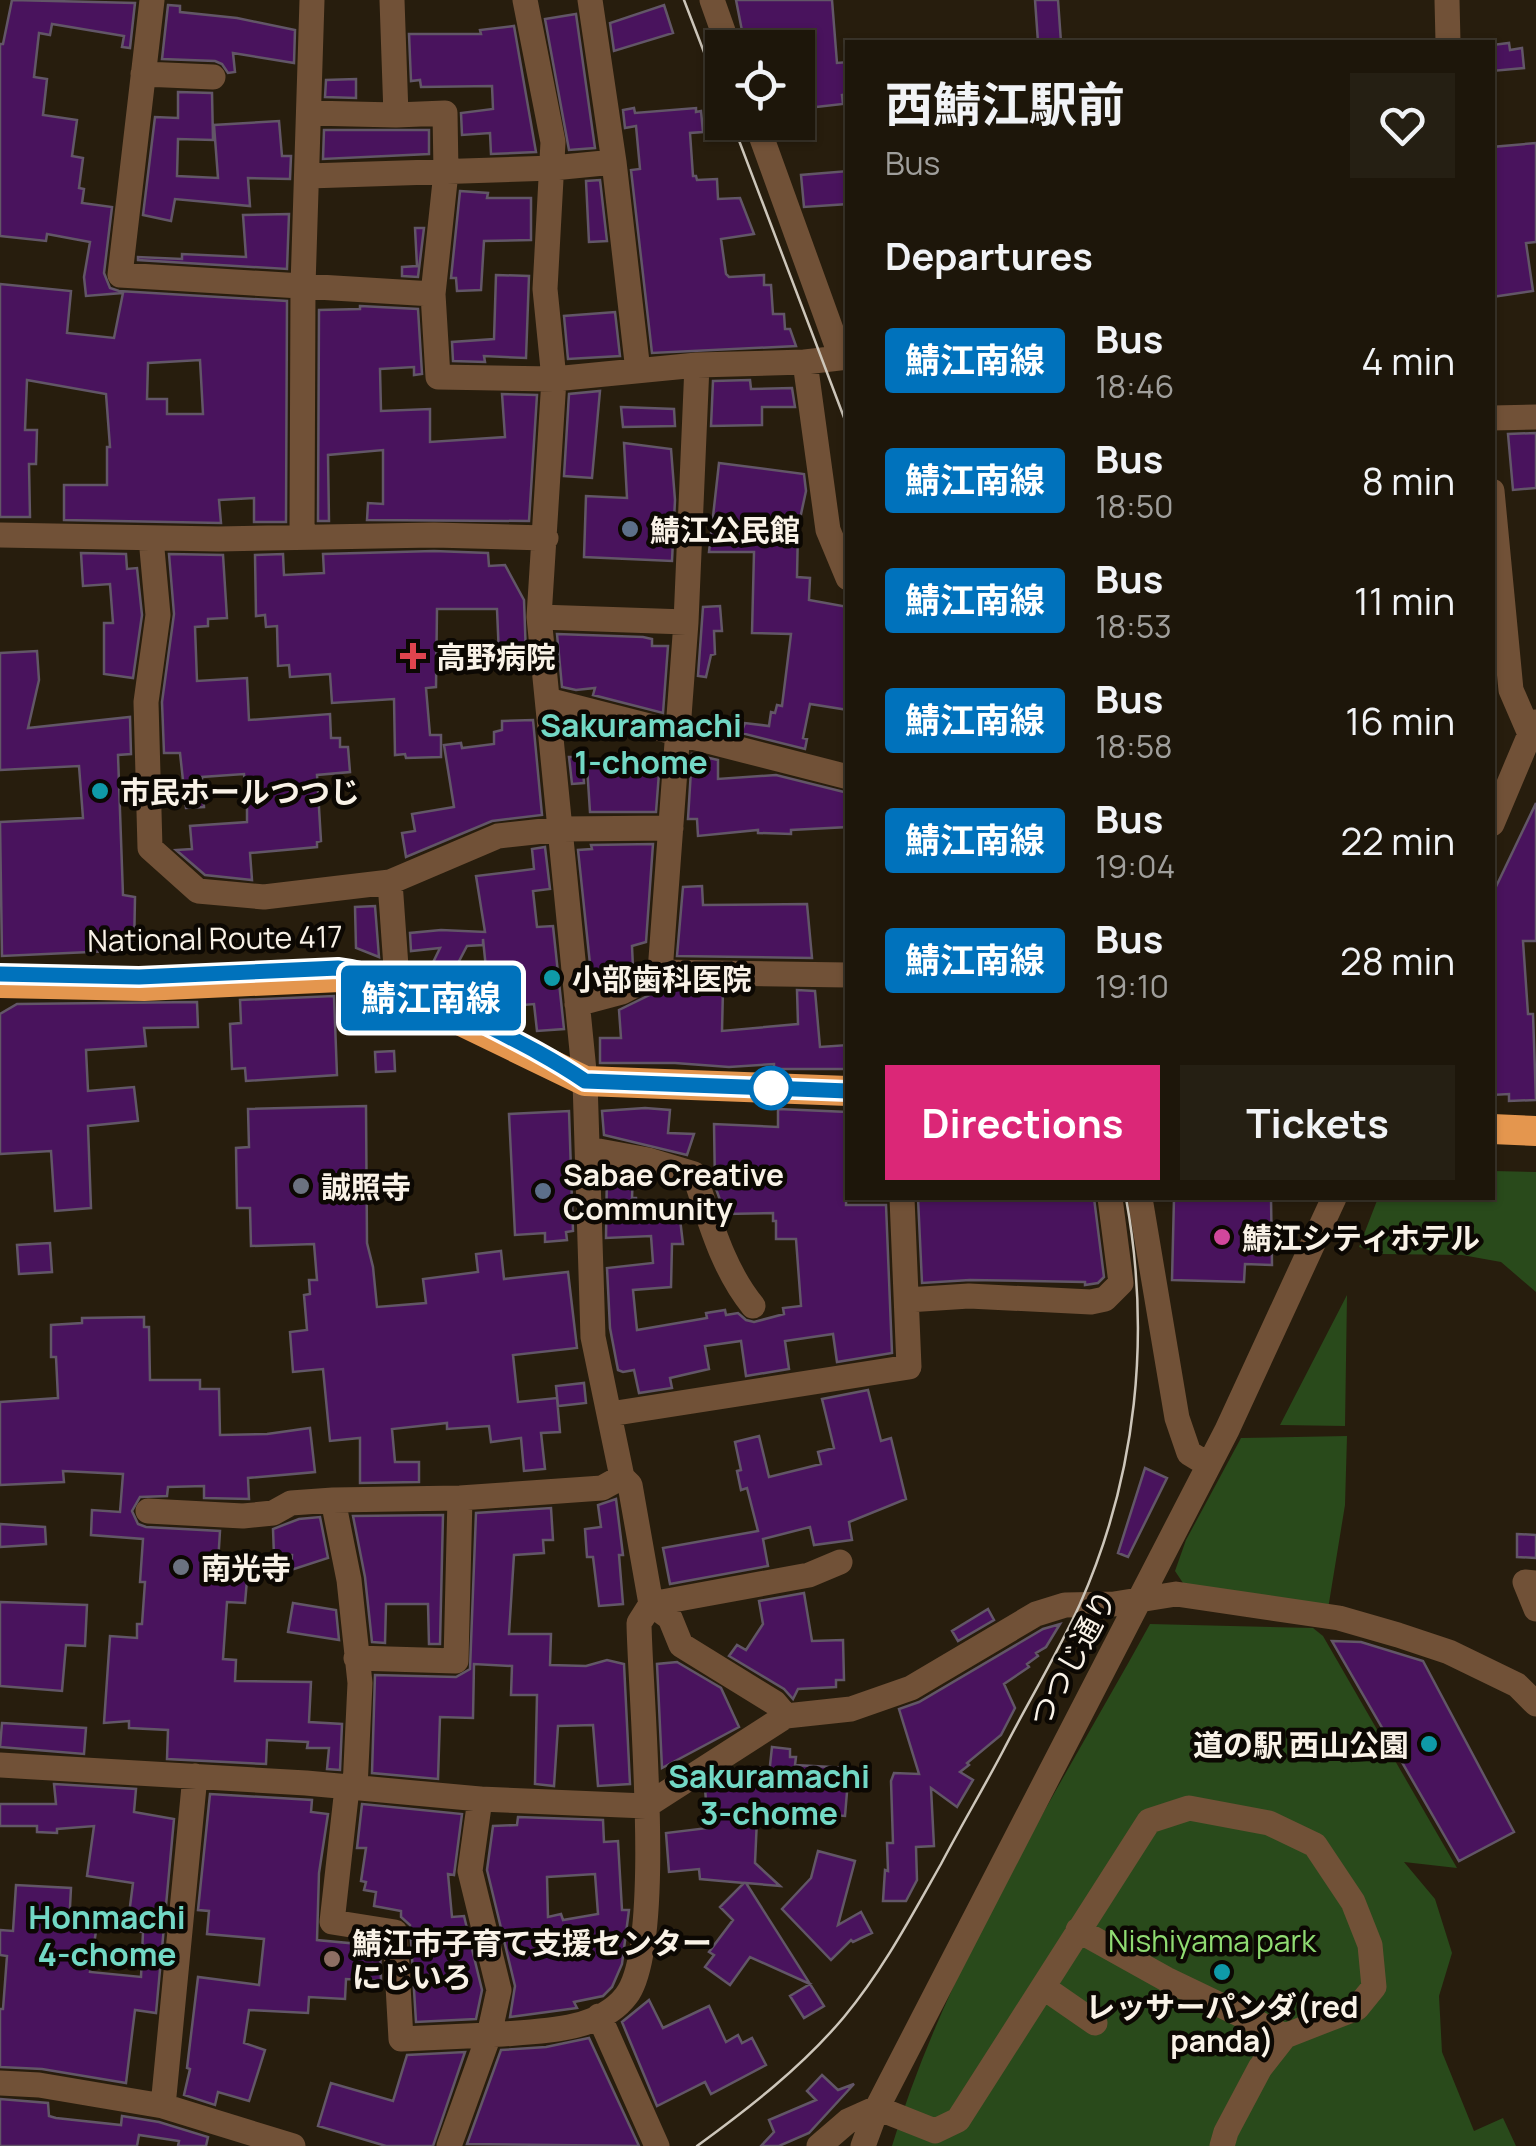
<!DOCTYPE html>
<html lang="en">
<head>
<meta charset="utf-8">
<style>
	body { margin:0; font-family:Manrope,"Noto Sans JP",sans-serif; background:#251f13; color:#f1f3f6; height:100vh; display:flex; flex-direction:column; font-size:38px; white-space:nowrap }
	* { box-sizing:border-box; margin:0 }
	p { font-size:32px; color:#a09f9c }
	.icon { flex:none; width:55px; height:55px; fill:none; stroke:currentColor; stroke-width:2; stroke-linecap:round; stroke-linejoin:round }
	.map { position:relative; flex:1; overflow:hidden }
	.sheet { position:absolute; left:845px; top:40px; width:650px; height:1160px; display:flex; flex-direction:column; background:#1d160a; border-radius:0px; box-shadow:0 2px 8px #0004,0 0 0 2px #3b352b }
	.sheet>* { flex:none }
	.badge { padding:0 20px; border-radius:8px; font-size:35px; line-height:65px }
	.fabs { position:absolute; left:705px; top:30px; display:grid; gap:20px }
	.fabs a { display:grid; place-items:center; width:110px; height:110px; border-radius:0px; background:#1d160a; box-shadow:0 2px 8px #0004,0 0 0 2px #3b352b; font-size:50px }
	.map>.badge { position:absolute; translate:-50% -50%; box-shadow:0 0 0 5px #fff }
	h2 { padding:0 40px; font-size:38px; line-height:90px }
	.round { display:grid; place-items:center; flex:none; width:105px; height:105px; border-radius:0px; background:#251f13 }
	.summary { display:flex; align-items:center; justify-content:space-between; height:170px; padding:0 40px }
	h1 { font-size:48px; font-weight:700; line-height:75px }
	.cta { display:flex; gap:20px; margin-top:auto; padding:20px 40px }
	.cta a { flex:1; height:115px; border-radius:0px; background:#db2777; color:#fff; font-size:40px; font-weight:700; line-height:115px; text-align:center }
	.cta a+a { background:#251f13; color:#f1f3f6 }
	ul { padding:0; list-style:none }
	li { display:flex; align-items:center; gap:30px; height:120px; padding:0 40px }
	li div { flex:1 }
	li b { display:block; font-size:38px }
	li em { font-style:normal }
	li .badge { min-width:110px; font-weight:700; text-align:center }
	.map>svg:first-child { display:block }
	.green { fill:#294a1b }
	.building { fill:#49135d; stroke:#625667; stroke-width:2.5; fill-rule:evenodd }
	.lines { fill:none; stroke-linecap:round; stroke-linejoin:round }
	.minor { stroke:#715137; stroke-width:25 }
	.highway { stroke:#e4964e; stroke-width:30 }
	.tram { stroke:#cdc6ba; stroke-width:2.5 }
	.line-casing { stroke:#fff; stroke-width:22 }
	.line { stroke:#0072bc; stroke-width:15 }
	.service-dot { fill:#5c6f8a; stroke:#0c0803; stroke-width:4 }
	.health-dot { fill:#e0444e; stroke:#0c0803; stroke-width:4 }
	.culture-dot { fill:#0f9aa8; stroke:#0c0803; stroke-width:4 }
	.stop-dot { fill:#fff; stroke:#0072bc; stroke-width:5 }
	.worship-dot { fill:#6b7280; stroke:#0c0803; stroke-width:4 }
	.hotel-dot { fill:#d1479c; stroke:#0c0803; stroke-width:4 }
	.education-dot { fill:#8d6e63; stroke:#0c0803; stroke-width:4 }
	.labels { text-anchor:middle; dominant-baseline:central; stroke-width:9; stroke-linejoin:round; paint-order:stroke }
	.poi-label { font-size:30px; font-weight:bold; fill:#f9f2e7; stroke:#0c0803; text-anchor:start }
	.street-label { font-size:30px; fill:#f9f2e7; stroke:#0c0803 }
	.park-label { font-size:30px; fill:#90dc72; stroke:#0c0803 }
	.neighbourhood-label { font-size:32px; font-weight:bold; fill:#72d8c5; stroke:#0c0803 }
</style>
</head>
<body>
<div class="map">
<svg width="1536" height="2146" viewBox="0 0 1536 2146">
	<rect width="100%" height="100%" fill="#271d0d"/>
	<path class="green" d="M1493,1171l43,1v120l-35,-30 -39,-7 -80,-1 -23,-7 19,-49h114z
		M1347,1295l-2,131 -65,-1z
		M1347,1436l-2,69 -17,104 -145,-26 -8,-12 11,-31 55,-102z
		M1150,1624l163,4 10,8 134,232 -53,-6 31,37 17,54 -13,43 3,56 32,79 29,-13 13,28h-624c55,-183 166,-355 258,-522z"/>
	<path class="building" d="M12,0l123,3 -5,45 -8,-1 2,-11 -72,-12 -2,11 -11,-2 -5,44 13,2 -4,36 34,5 -5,36 11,2 -4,30 5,1 -2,14 30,4 -8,66 6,15 9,3 168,10 -1,221h-32v-24l-35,2 2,23 -157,-3v-35h43v-38h3l-4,-53 -79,-14 -2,50h12l-1,34h-7l1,53h-30v-233l71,7 -4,42 47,5 9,-45 -37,3 -2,-19 6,-35 -43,-8 -1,7 -46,-5v-192h3zM200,360l3,54h-36v-15h-20l1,-36z
		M736,0h96l5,63 11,-1v32l-6,1 1,9 -45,5v-73l-54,5z
		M1035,0h23l3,42h-23z
		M168,5l12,1v6l57,6 58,12 -1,33 -61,-10 2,19 -7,1 -6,-9 -7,-3 -53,-2z
		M664,5l9,28 -59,18 -4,-28z
		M576,14l19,134 -26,2 -24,-131z
		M514,26l22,126 -45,2 -1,-21 -28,2 -1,-22 32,-4 -1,-23 -71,1 -1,-7 -9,1 -2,-47h72l-1,-4z
		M1509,43l1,7 12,-2 2,20 -32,3v-26z
		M356,79v19l-31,-1 1,-17z
		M178,92l34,1 1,47 -35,-1 -1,37 41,2 -4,-53 65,-4 3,35h9l-1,23 -42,-1 2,28 -75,-7 -4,22 -28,-6 12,-98 23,1z
		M634,108l1,5 61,-5v4l5,-1 2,21 -13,1 3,43h3l1,4 20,-1 1,20 22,-1 14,36 -33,5 5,35 3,3 35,-2v10h7l2,29h11l1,15h5l6,17 -144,7 -21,-183 9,-1 -4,-43 -11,2 -2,-18z
		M324,130h105v24l-106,5z
		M1536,143v99l-10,1 7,48 -41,6v-150z
		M848,171v33l-44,3 -3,-32z
		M600,180l7,61 -18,1 -3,-61z
		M460,191l28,2 -1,5h44v42l-47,1 -3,49 -24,1 -1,-13h-5z
		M289,214l-2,55 -149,-9v-3l44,2v-5l64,3 -3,-42z
		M415,228h9l-6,49 -16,-1v-9l15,-1z
		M496,275l33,1 -3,82 -42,-2 1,6 -32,-1 -1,-19 42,-3z
		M360,306l58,3 4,65 -8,1v-8l-34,2 1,42 49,-2v33l75,-5 -3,-43 35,1 -8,126 -162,-1 1,-17 15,1v-54l-55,5 1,66h-11l1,-211 41,-1z
		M615,312l5,44 -52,3 -4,-43z
		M750,380l1,9 41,-1 3,19h-33v18l-51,1 2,-45z
		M600,391l-8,87 -28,-2 5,-82z
		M621,407l53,2 1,17 -52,1z
		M1536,433v55l-23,2 -5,-56z
		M624,443l47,6 4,51 -3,61 -88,-4 2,-61 41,2z
		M719,463l85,11 2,17 -8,37 -1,49 13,1 -1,22 39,7v103l-38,-6 -7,34 4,1 -2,10 -64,-16 4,-10 24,3 2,-14 4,1 2,-8 5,1 9,-72 -39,-1 2,-81h-45z
		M434,551l54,2 1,13 16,-1 19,35 2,56h-27l-2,-47h-60l-1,78 -10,1 4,47h11v22l-35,1 -1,-4 -10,1 -1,-56 -62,4 -2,-29 -40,3 -1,-12 -11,1 -1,-40 -11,1 -1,-12 -9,1 -1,-61 28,-1 1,21 40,-2 -1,-19z
		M81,553l45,1 1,15 10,-1 5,47 -9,63 -29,-4v-51h9l-3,-39 -27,2z
		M169,554l54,1 4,63 -19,1v7l-13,1 2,54 50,-3 2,42 81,-6 1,24h9v9h8l2,25 -33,3 4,66 -4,1v5l-67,6 2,27 -47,-5 -29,-25 16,-1 -2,-23 57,-4v-13l-3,-35 -42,3 2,30 -18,1 -6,-55h-16l-2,-51 12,-88z
		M720,606l2,25h-8l1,23 -4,1 -5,22 -8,-1 5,-69z
		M557,634l86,3 9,2v7h16l-5,67 -70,-18 2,-7 -19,2 -14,-3z
		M37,651l2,29 -11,48 102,-11 1,37 -13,1 5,140 12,2 -1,53 -132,6 -2,-134 83,-4 -4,-52 -79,4v-117z
		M533,720l9,95 -50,6 -86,36 -4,-24 13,-2 -3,-17 42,-7 -10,-62 17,-2 1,5 32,-4v-12l8,-2v-9z
		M692,754l26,6v19l58,-4 72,18v34l-57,3v4l-33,-1v-3l-60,6 -1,-17h-9z
		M569,757h13l2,26 -12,1z
		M625,764l1,7 33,2 -3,39h-66l-3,-46z
		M1536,803v138h-13l5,73h5l3,86 -27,1v-7l-17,1v-200z
		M653,844l-7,98 -14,4 1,22 -41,15 -14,-133 14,-1 -1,-4z
		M545,847l5,42 -17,2 4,36 16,-1 11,103 -27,2 -3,-27 -44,4 -7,-69v6l-16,1 -21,40 -20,-9 14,-29 -29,3 -1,-18 31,-3 44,2 -9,-56 58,-7 -2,-20z
		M702,886l1,19 104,-1 5,54 -135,-2 6,-69z
		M375,906l4,51 -23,-9 -1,-41z
		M664,988l59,1 -1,42 76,-7 -1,-34 18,1 5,56 28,-2v24h-74v-5l-45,3 -54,-4h-75v-25h21l-2,-28z
		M334,996l3,79 -91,6 -1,-13 -13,1 -2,-45 11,-1 -1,-23z
		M197,1002l1,25 -54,1 2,18 -60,4 2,41 46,-4 4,34 -50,5 3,82 -36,3 -4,-60 -51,3v-140l17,-10z
		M394,1051l1,20 -19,1 -1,-20z
		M366,1106l1,137 6,24 4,40 49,-4 -3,-24 55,-7 -2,-18 25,-3 3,28 64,-7 9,76 -64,7 5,47 39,-4 3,34 -19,1 4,36 -21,2 -3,-33 -30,4 -2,-16 -42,3v-6l-55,6 3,33h24v20l-59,1v-45l-30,3 -7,-72 -30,3 -3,-40 17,-2 -3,-35 6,-1 -1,-14h8l-3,-36 -63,2 -1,-38h-13l-1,-60 13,-1 -1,-38z
		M645,1108l25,2 -2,23 26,1 -7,21 -83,-20 -2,-24z
		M778,1109l70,3 -2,93h40l6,148 -55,9 -4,-28 -48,7 4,28 -43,7 -5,-35 -36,5 4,23 -39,9 2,10 -33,5 -5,-23 -11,2 -5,-2 -8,-42 -3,-60 46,-5 -2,-27 -45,2 1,-69 26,5 -1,24h4l1,21 36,-5 1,6 6,-1 3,25h-11l-1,43 -38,3 4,40 70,-12 -1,-5 19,-3 1,5 12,-2 8,7 8,2 30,-8 -1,-6 18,-2 -5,-67h-20v-18h-3v-8l-48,1 -10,-28 -1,-62 64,3z
		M569,1111l4,120 -7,1 1,8 -22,2v-9l-30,2 -6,-121z
		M918,1198h176l10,79 -6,6 -13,2v-3l-115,-2 -48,3z
		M1174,1198h97l1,67 -27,-1 -1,18 -72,-2z
		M50,1243l2,29 -33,2 -2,-29z
		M144,1317v10h5l1,53h50v9h19l1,46 47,-1 43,-6 5,44 -67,6 1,21 -45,-1v-12l-36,1 -1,9 -27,1 -8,14 6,13 8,3 74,4 -3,48 30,1 -2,23 -18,-1 -4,57 13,1 -1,21 76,1 -2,40 33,2 -2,46 -13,-1 2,-21h-22l1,-6 -41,-2 -1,24 -99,-5 1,-29 -39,-2v-7l-25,2 6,-87 27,2v-14h5l3,-42h-5l3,-43 -52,-4 1,-25 28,2 3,-38 -60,-3 1,11 -64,3v-83l58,-4 -2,-41h-5v-32l31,-2v-5z
		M584,1383l2,20 -28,3 -2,-20z
		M868,1390l13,51 10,-3 15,61 -57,23 3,18 -38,5 -4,-18 -47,12 5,27 -98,18 -7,-36 95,-17 -11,-43 -6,2 -4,-19 4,-1 -6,-28 24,-6 10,41 52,-13 -3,-12 16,-4 -12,-49z
		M1145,1468l22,10 -39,79 -10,-4z
		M616,1499l7,56h-4l4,49 -24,2 -6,-49h-6l-2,-28 16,-2 -3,-22z
		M551,1508l2,32h-10l1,13 -30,2 -5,79h42l-1,31 36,1 21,-6 17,4 6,120 -32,2 -5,-61 -35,1 -4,60 -19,-2 2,-89h-26l1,-29 -38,-2 -1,54 -33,-1 -2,62 -66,-6 3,-98 81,2 14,-8 6,-156z
		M443,1515l-3,129h-11l-1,-40h-42l-1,39 -13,-1 -7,-65 -12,-61z
		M320,1517l8,41 -37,12 1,-15 -18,1 -1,-27 26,-10z
		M0,1524l45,3 1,17 -46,3z
		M1517,1534l19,1v23l-19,-1z
		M804,1593l8,48 31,-1 1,40h-8v7l-38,2 -5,10 -9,-10 -55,-33 8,-11 9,5 17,-26 -4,-23z
		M0,1602l87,3 -2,41 -19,-1 -4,46 -62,-5z
		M293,1603l43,7 3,30 -51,-8z
		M988,1609l6,11 -36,21 -6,-10z
		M1060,1624l-14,23 -10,6 2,3 -11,8 2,3 -25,17 11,24 -14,27 -34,28 2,2 -9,7 13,8 -16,27 -26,-19 3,58 -18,1 1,33 -11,21h-23l2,-31 3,1 -1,-28h6l-2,-62 3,-8 25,1 -20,-65 20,-7 124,-73z
		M1332,1641l29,1 62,19 91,171 -55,29z
		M677,1662l44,26 18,39 -77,41 -5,-104z
		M2,1723l84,5 -2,26 -84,-7z
		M772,1747l18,2v8h6l-1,8 54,3 -4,48 -53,-4 -1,10 -34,-3 -2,44 25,23 -34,-3 78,123 -20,12 -14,-22 20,-12 -60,-27 -20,28 -25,-18 9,-12 -5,-3 24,-32 -13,-13 24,-24 -44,-4 -1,-10 -30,3 -3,-39 42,-5 -3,-40 27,-4 -2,-10 30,-6 8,16z
		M54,1784l82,5 -2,23 40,7 -18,194 -21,-3 -9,73 -84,-14 -42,-2v-58h3l4,-53 -7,-1v-25l13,1 3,-46 55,3 -2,38 27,5 -6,41 51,5 2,-45 -16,-2 6,-47 -46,-7 7,-50 -37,3v4l-20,-1v-6h-37v-22h56z
		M210,1794l102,6 -1,12 17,2 -9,59 -2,67 63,6 1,35 -35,-2 -1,20 -36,-2 -1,16 -59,-3 -5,33 21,7 -16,51 -31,-9 -3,13 -31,-10 6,-26 -3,-1 11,-91 61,8 5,-46 -57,-5 2,-23 -11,-1z
		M362,1804l100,10 -8,61 -6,-1 4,43 12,-1 18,74 -6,29 -60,3 -6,-97 -9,-8v-6l-27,-5 2,-14 -12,-2 2,-8 -5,-1 5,-33h-9z
		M518,1817l85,3 1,22 14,-1 4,69h7l-7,54 -10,23 -9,9 -29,6 3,6 -67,9 5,-31 -28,-116 6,-44 24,-1zM595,1874l3,40 -35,6 -2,-6 -13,3 -1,-40z
		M818,1851l37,10 -17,64 23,-13 11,21 -19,9 -2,-2 -20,20 -49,-51 29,-31z
		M649,2000l14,28 46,-22 17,36 12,-7 4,8 10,-5 14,27 -55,29 -6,-12 -48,24 -35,-84z
		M589,2038l50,108 -172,-2 34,-94 45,-3z
		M465,2052l-32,94h-47l-68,-20 13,-43 62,18 14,-46z
		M822,2075l16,15 16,-6 -45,49 -30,13h-18l13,-14 -5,-12 47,-20 -9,-9z
		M0,2099l48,4 1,13 7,2 65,7 1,-9 37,6 49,15 -2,9h-28l1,-5 -40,-6 -2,11h-137z"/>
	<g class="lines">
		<path class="minor" d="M152,0l-32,275 313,19
			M392,0l4,115 49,-2 1,59 -13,122 5,83 116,2 -9,-90 8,-147 -28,-142
			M590,0l24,162
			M712,0l17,48
			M1447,0l1,42
			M143,74l70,3
			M309,113l87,2
			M756,122l85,235
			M308,176l245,-8 61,-6 24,209
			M805,362l23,168 20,48
			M1492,418l44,-1
			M1492,491l19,199 19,44 6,5
			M0,535l218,4 216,-4 112,3
			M302,537l1,-251 9,-286
			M151,538l7,77 -12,87 4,146 48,43 66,6 126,-15
			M539,617l147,5
			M548,700l300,77
			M1492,824l43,-102
			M660,972l26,-350 11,-257
			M397,981l-7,-99 108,-46 64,-7 109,-1
			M577,1004l45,-12 38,-20 188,3
			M588,1149l60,11 46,14c16,46 28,94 59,132
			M1140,1198l37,220 12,35 18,11
			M907,1300l62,-4 122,6 14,-3 16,-16 -11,-85
			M610,1414l299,-47 -7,-169
			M148,1511l95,5 30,-3 18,-10 42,-3
			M1536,1583l-11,-1 11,27
			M651,1604l158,-29 31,-13
			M651,1604l19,14 11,27 94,58 11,13
			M356,1658l100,3 4,-163
			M0,1765l306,18 174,16 166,7 140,-90 65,-7 60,-21 125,-74 29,-9 49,-1 62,-10 163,24 59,17 51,17 68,33 19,19
			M347,1788l-15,134 63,10 6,107 88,-4 10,-45 -29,-119 10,-72
			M355,1788l5,-105 -11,-103 -16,-80 127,-2 142,-10 20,-11
			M1078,1930l88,49 119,57
			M1043,1987l52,36
			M599,2016l58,130
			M0,2083l39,2 124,21 130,40
			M163,2106l32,-330
			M449,2146l40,-111c43,-4 108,-1 137,-39 39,-49 14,-300 13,-373l12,-19 -21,-119 -8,-8 -29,-140 -8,-256 -46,-464 15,-238 143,-14 108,-3 43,-5
			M819,2146l29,-25 29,-13 58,23 23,-11 191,-299 40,-13 80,15 46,22 38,57 17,43 4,42 -17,21 -72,28 -25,32 -34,64 -4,14
			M863,2146l14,-38 350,-678 107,-232"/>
		<path class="highway" d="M0,983l144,3 196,-9 57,13 188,91 263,10
			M1492,1129l44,2"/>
		<path class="tram" d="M684,0l38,99
			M732,122l116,306
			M697,2146c52,-38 105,-79 147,-129 39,-47 67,-100 97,-153 20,-38 42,-75 62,-113 25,-49 54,-96 77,-147 57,-129 71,-269 46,-406"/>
	</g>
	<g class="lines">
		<defs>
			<path id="line" d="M0,974l139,3 199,-9c51,6 92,30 138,52 37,19 74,37 109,61l263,10"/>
		</defs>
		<use href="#line" class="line-casing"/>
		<use href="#line" class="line"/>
	</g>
	<g class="service-dot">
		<circle cx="630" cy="529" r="10"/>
		<circle cx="543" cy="1191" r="10"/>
	</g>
	<path class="health-dot" d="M408 641h10v10h10v10h-10v10h-10v-10h-10v-10h10z"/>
	<g class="culture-dot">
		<circle cx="100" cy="791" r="10"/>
		<circle cx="552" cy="978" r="10"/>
		<circle cx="1429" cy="1744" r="10"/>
		<circle cx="1222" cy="1972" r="10"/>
	</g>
	<circle class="stop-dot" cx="771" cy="1088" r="20"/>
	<g class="worship-dot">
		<circle cx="301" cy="1186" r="10"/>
		<circle cx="181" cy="1567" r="10"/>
	</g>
	<circle class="hotel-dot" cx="1222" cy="1237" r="10"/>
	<circle class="education-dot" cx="332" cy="1959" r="10"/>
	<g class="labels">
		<g class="poi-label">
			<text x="650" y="529">鯖江公民館</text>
			<text x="436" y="656">高野病院</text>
			<text x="120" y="791">市民ホールつつじ</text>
			<text x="572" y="978">小部歯科医院</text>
			<text x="563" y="1174">Sabae Creative<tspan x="563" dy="34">Community</tspan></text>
			<text x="321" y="1186">誠照寺</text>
			<text x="1242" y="1237">鯖江シティホテル</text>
			<text x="201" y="1567">南光寺</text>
			<text x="1409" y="1744" text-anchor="end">道の駅 西山公園</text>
			<text x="352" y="1942">鯖江市子育て支援センター<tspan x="352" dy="34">にじいろ</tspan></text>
			<text x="1222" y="2006" text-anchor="middle">レッサーパンダ(red<tspan x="1222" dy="34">panda)</tspan></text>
		</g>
		<g class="street-label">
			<text transform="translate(215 938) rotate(-1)">National Route 417</text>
			<text transform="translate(1072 1658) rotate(-62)">つつじ通り</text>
		</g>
		<g class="park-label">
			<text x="1212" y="1940">Nishiyama park</text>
		</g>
		<g class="neighbourhood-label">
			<text x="641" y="725">Sakuramachi<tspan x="641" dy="37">1-chome</tspan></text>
			<text x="769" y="1776">Sakuramachi<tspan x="769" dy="37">3-chome</tspan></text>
			<text x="107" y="1917">Honmachi<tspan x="107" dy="37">4-chome</tspan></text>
		</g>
	</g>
</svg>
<div class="fabs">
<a><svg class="icon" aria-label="locate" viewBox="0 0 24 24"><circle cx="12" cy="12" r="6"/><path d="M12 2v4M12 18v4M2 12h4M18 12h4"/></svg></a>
</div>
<b class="badge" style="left:431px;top:998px;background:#0072bc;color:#fff">鯖江南線</b>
<section class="sheet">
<div class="summary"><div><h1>西鯖江駅前</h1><p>Bus</p></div><a class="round"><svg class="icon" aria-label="heart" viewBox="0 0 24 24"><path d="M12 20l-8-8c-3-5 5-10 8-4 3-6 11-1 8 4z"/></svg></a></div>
<h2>Departures</h2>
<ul>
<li><span class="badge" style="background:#0072bc;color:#fff">鯖江南線</span><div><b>Bus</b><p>18:46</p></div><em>4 min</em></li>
<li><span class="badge" style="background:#0072bc;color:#fff">鯖江南線</span><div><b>Bus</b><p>18:50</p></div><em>8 min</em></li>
<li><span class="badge" style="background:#0072bc;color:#fff">鯖江南線</span><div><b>Bus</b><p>18:53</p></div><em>11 min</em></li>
<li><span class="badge" style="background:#0072bc;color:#fff">鯖江南線</span><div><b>Bus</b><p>18:58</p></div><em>16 min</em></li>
<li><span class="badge" style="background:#0072bc;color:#fff">鯖江南線</span><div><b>Bus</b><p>19:04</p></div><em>22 min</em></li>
<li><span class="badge" style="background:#0072bc;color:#fff">鯖江南線</span><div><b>Bus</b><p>19:10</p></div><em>28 min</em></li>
</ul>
<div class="cta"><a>Directions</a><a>Tickets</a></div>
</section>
</div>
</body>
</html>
